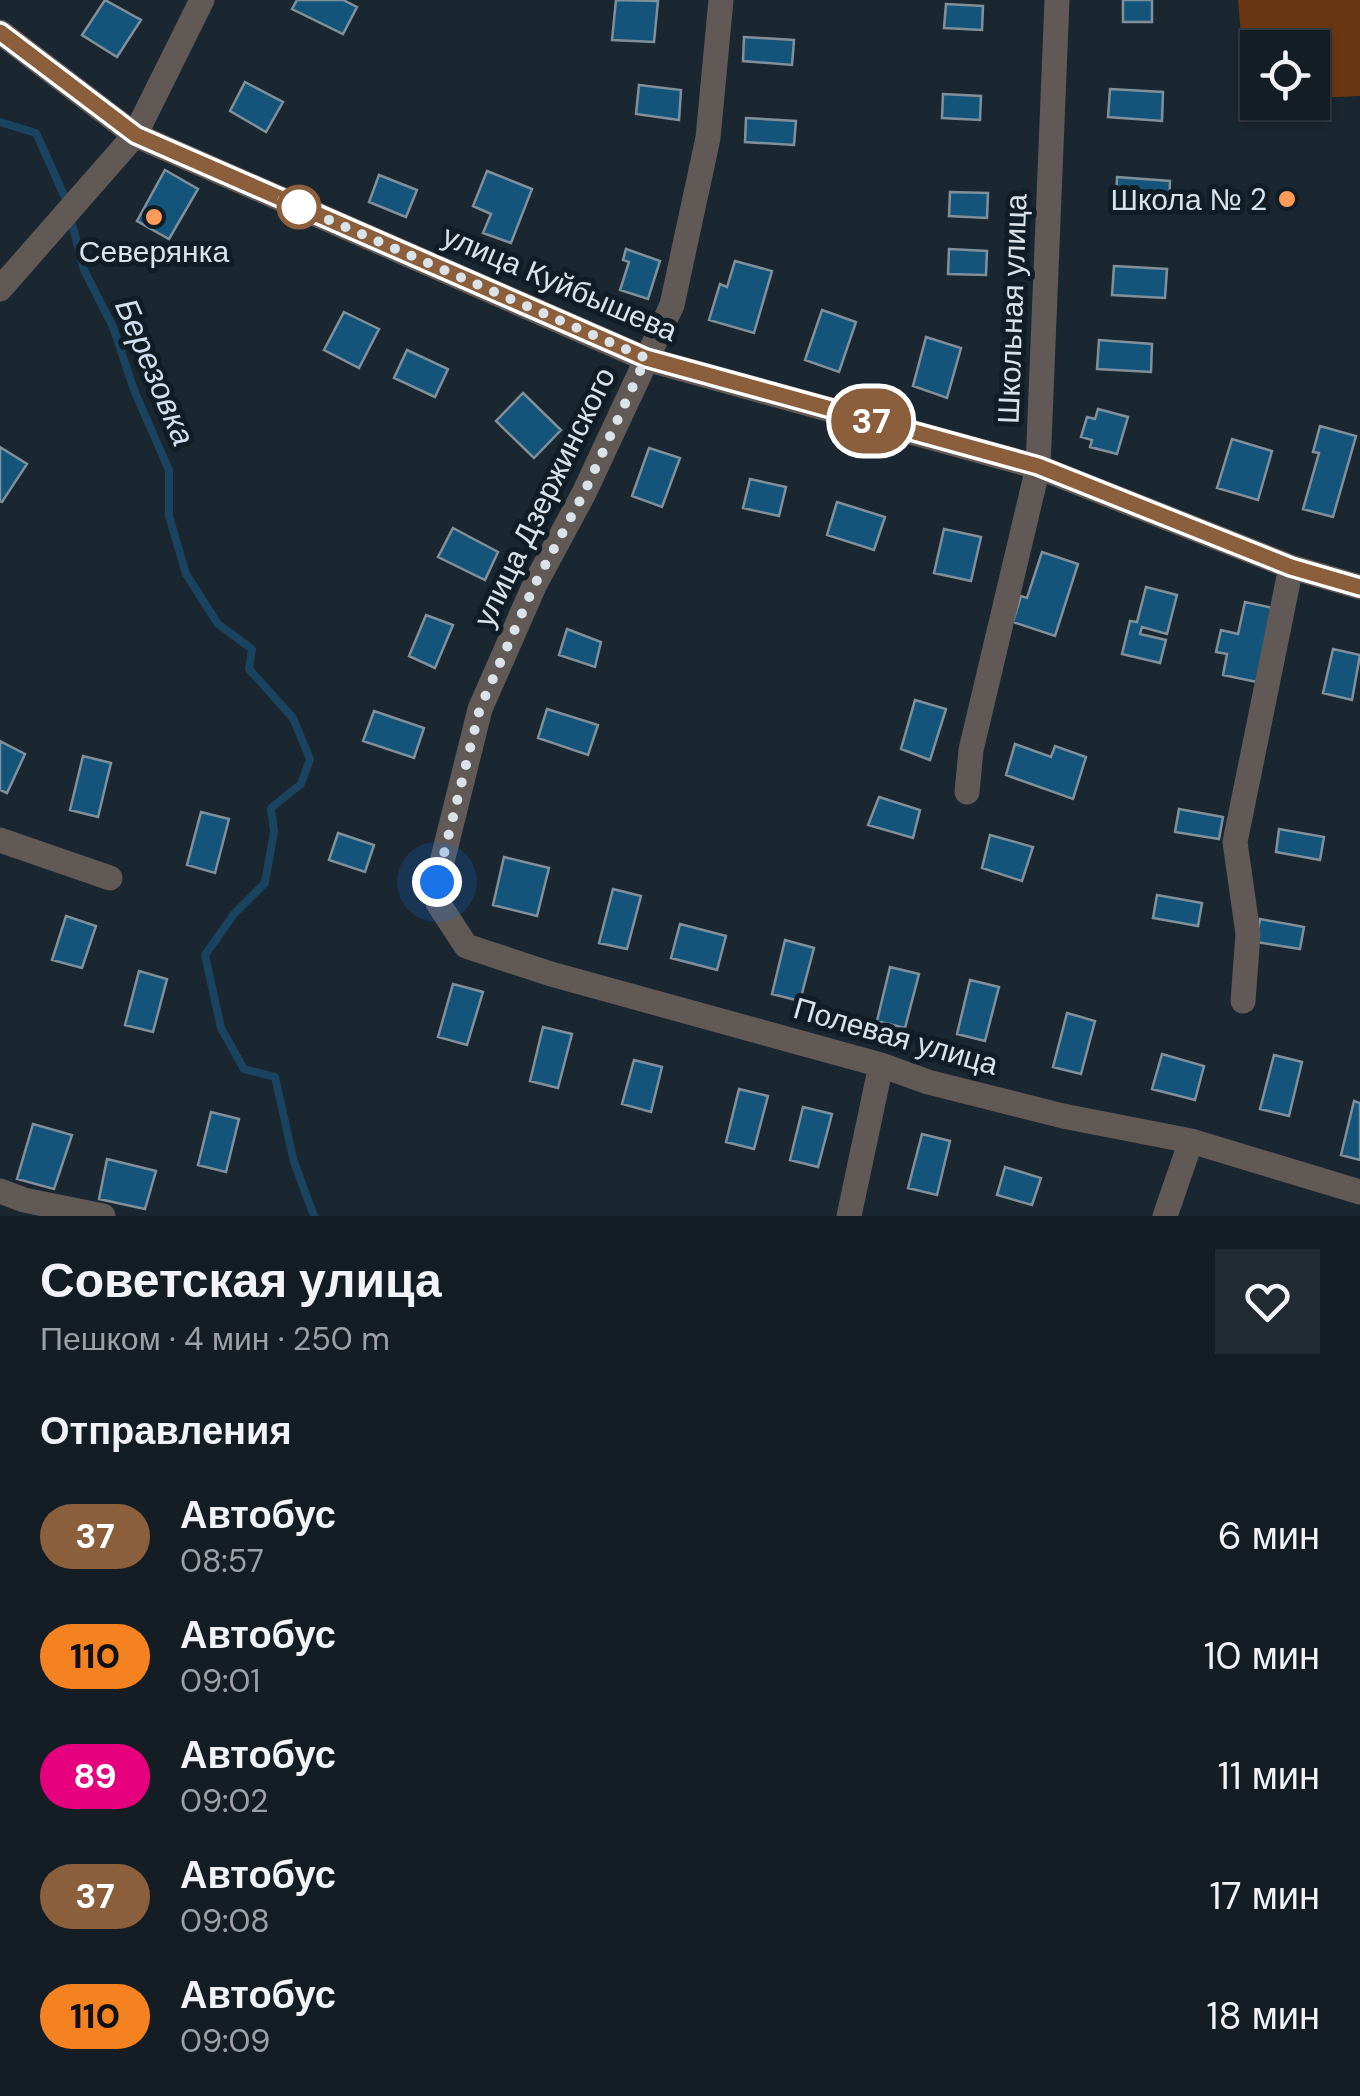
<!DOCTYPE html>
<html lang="ru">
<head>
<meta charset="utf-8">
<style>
	body { margin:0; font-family:"DM Sans",sans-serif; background:#212931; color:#f1f3f6; height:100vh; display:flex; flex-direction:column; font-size:38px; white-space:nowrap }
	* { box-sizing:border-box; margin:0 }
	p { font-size:32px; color:#9da1a6 }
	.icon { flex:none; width:55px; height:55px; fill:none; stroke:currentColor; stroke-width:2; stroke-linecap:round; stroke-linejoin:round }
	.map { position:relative; height:1216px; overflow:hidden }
	.details { display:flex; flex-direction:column; background:#141c24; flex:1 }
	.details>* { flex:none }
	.badge { padding:0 20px; border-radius:32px; font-size:35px; line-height:65px }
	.fabs { position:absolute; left:1240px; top:30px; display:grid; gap:20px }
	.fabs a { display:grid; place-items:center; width:90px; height:90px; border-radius:0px; background:#141c24; box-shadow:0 2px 8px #0004,0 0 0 2px #333a41; font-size:50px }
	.you { position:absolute; width:50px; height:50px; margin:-25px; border:8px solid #fff; border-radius:50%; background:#1a73e8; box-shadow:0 0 0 15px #1a73e833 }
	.map>.badge { position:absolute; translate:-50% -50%; box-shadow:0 0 0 5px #fff }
	h2 { padding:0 40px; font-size:38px; line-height:90px }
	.round { display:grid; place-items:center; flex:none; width:105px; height:105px; border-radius:0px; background:#212931 }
	.overview { display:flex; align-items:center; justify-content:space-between; height:170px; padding:0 40px }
	h1 { font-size:48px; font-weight:600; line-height:75px }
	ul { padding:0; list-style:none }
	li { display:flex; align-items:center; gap:30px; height:120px; padding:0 40px }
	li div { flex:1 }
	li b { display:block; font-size:38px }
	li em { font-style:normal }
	li .badge { min-width:110px; font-weight:700; text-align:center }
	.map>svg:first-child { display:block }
	.green { fill:#6a3611 }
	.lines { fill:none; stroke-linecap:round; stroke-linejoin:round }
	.stream { stroke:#19435f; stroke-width:8 }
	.building { fill:#14547b; stroke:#80909b; stroke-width:2.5 }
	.minor { stroke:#605955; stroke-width:25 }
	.line-casing { stroke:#fff; stroke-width:22 }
	.line { stroke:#8b5e3c; stroke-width:15 }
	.walk { stroke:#dae3e9; stroke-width:10; stroke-dasharray:0 18 }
	.poi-dot { fill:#ff9b5a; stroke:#111d26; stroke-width:4 }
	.stop-dot { fill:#fff; stroke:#8b5e3c; stroke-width:5 }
	.labels { text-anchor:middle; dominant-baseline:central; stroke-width:10; stroke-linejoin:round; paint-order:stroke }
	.poi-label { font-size:30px; fill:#dae3e9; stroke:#111d26; text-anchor:end }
	.street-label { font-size:30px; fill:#dae3e9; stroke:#111d26 }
	.water-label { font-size:32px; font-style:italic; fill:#d0e2f1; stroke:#111d26 }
</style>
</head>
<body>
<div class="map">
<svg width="1360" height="1216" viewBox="0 0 1360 1216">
	<rect width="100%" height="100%" fill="#1a2630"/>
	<path class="green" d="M1238,0h122v96l-47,2 -1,-50h-54l-1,28 -15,-29z"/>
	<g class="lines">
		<path class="stream" d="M0,122l36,11 31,69
			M70,216l14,54 29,57 21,63 35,80v46l17,58 32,50 34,25 -3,20 44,49 17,41 -9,25 -30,24 3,24 -9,51 -31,31 -29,41 16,73 23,41 31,8 19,85 20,54"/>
	</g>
	<path class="building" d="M105,0l36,20 -24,37 -35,-22z
		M297,0h46l14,7 -14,27 -51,-25z
		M616,0l42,1 -4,41 -42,-2z
		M1123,0h29v22h-29z
		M946,4l37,2 -1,24 -38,-2z
		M744,37l50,3 -2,25 -49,-4z
		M245,82l38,20 -17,30 -36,-21z
		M639,85l42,5 -2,30 -43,-6z
		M1110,89l53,3 -1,29 -54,-4z
		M943,94l38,2 -1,24 -38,-2z
		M746,118l50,3 -2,24 -49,-3z
		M165,170l33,19 -29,50 -32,-18z
		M487,171l45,18 -21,54 -28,-10 8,-19 -18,-8z
		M379,175l38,15 -11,27 -37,-15z
		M1117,177l53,4 -1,28 -53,-3z
		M950,192l38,1 -1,25 -38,-2z
		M626,249l34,12 -12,38 -28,-9 9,-28 -6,-2z
		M949,249l38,2 -1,24 -38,-1z
		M735,261l37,10 -18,62 -45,-13 11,-36 7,3z
		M1114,266l53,3 -2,29 -53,-3z
		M822,310l34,12 -17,50 -34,-12z
		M344,312l35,17 -20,39 -35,-18z
		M926,337l35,11 -14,50 -34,-12z
		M1099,340l53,4 -1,28 -54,-3z
		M407,350l41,19 -13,28 -41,-19z
		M523,393l38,37 -27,28 -38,-37z
		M1098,409l30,8 -11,37 -27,-7 2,-7 -11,-3 6,-20 8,2z
		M1320,426l36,10 -23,81 -30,-8 16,-56 -6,-1z
		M1232,439l40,12 -14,49 -41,-12z
		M0,447l27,17 -25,38 -2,-1z
		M649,448l31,10 -18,49 -30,-11z
		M750,479l36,8 -7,29 -36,-8z
		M837,502l48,15 -11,33 -47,-15z
		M453,528l45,24 -13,28 -47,-23z
		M944,529l37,8 -10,44 -37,-8z
		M1042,552l36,12 -23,72 -42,-14 8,-26 6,2z
		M1146,587l31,8 -10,39 -25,-7 -2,7 26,6 -6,23 -38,-9 8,-33 7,1z
		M1245,602l28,6 -16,74 -34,-7 4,-21 -11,-2 5,-22 17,4z
		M426,615l27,10 -18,43 -26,-12z
		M567,629l34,13 -6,25 -36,-12z
		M1333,649l27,6 -8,45 -29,-7z
		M915,700l31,9 -16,51 -29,-11z
		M547,709l51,16 -10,30 -50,-17z
		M374,711l50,17 -10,30 -51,-17z
		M0,741l25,13 -18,39 -7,-3z
		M1015,744l36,13 4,-11 31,11 -13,42 -67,-24z
		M83,756l28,7 -13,54 -28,-7z
		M879,797l41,13 -7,28 -45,-13z
		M1179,809l44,8 -4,22 -44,-7z
		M201,812l28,7 -14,54 -28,-8z
		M1279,829l45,8 -4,23 -44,-8z
		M338,833l36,12 -9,27 -36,-12z
		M990,835l43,12 -11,34 -40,-13z
		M504,857l45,11 -12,48 -44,-11z
		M613,889l28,7 -14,53 -28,-6z
		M1157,895l45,8 -4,23 -45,-8z
		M66,916l30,10 -14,42 -30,-8z
		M1260,919l44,8 -4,22 -44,-7z
		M680,924l46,12 -9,34 -46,-12z
		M785,940l29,8 -14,53 -28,-7z
		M890,967l29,7 -14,54 -28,-7z
		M139,971l28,8 -14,53 -28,-7z
		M970,980l29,7 -14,54 -28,-7z
		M453,984l30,8 -16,53 -29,-8z
		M1067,1013l28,8 -14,53 -28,-7z
		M543,1027l29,7 -14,54 -28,-7z
		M1162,1054l42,12 -9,34 -43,-11z
		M1274,1055l28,7 -13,54 -29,-7z
		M634,1060l28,7 -11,45 -29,-8z
		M739,1089l29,7 -14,53 -28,-7z
		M1354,1101l6,2v57l-19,-5z
		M803,1107l29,7 -14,53 -28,-7z
		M211,1112l28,7 -13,53 -28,-7z
		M33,1124l39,11 -18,54 -37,-10z
		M922,1134l28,7 -13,54 -29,-7z
		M107,1159l49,12 -11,38 -46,-10z
		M1005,1167l36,11 -9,27 -35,-10z"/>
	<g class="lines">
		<path class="minor" d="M721,0l-13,138 -36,167 -88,188 -49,91 -55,125 -43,173 1,21 28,43 85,28 330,91 47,17 135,34 128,25 169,51
			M0,32l135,103 511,224 392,108 253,100 69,20
			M0,289l135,-154 67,-135
			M967,792l4,-42 67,-283 19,-467
			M0,840l110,38
			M1243,1001l5,-67 -13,-92 56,-275
			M0,1191l24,9 79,16
			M849,1216l32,-151
			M1165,1216l26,-75"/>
	</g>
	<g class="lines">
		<defs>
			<path id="line" d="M0,32l136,103 510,223 392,108 253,101 69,20"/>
		</defs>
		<use href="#line" class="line-casing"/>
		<use href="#line" class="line"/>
		<path class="walk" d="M299,207l-18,-8 365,159 -62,135 -49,91 -55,124 -43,174"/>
	</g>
	<g class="poi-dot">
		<circle cx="1287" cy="199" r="10"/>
		<circle cx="154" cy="217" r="10"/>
	</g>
	<circle class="stop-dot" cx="299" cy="207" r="20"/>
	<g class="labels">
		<g class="poi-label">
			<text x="1267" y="199">Школа № 2</text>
			<text x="154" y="251" text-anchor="middle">Северянка</text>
		</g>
		<g class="street-label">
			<text transform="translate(560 283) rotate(23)">улица Куйбышева</text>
			<text transform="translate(1012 309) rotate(-88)">Школьная улица</text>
			<text transform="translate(544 497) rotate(-64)">улица Дзержинского</text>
			<text transform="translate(896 1036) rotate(16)">Полевая улица</text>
		</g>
		<g class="water-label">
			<text transform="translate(155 372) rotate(67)">Березовка</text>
		</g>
	</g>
</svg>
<div class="fabs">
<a><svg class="icon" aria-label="locate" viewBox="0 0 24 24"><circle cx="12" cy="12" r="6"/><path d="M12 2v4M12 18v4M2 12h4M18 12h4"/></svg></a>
</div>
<div class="you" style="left:437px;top:882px"></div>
<b class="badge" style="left:871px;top:421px;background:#8b5e3c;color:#fff">37</b>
</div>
<section class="details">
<div class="overview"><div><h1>Советская улица</h1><p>Пешком · 4 мин · 250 m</p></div><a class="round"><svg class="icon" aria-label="heart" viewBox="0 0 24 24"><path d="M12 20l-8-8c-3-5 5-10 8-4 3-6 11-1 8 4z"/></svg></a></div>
<h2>Отправления</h2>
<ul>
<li><span class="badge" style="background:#8b5e3c;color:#fff">37</span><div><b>Автобус</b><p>08:57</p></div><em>6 мин</em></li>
<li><span class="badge" style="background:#f58220;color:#111">110</span><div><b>Автобус</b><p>09:01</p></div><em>10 мин</em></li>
<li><span class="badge" style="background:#e6007e;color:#fff">89</span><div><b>Автобус</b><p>09:02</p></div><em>11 мин</em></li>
<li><span class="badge" style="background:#8b5e3c;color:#fff">37</span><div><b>Автобус</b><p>09:08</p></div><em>17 мин</em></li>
<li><span class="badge" style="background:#f58220;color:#111">110</span><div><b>Автобус</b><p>09:09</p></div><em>18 мин</em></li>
</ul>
</section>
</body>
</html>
